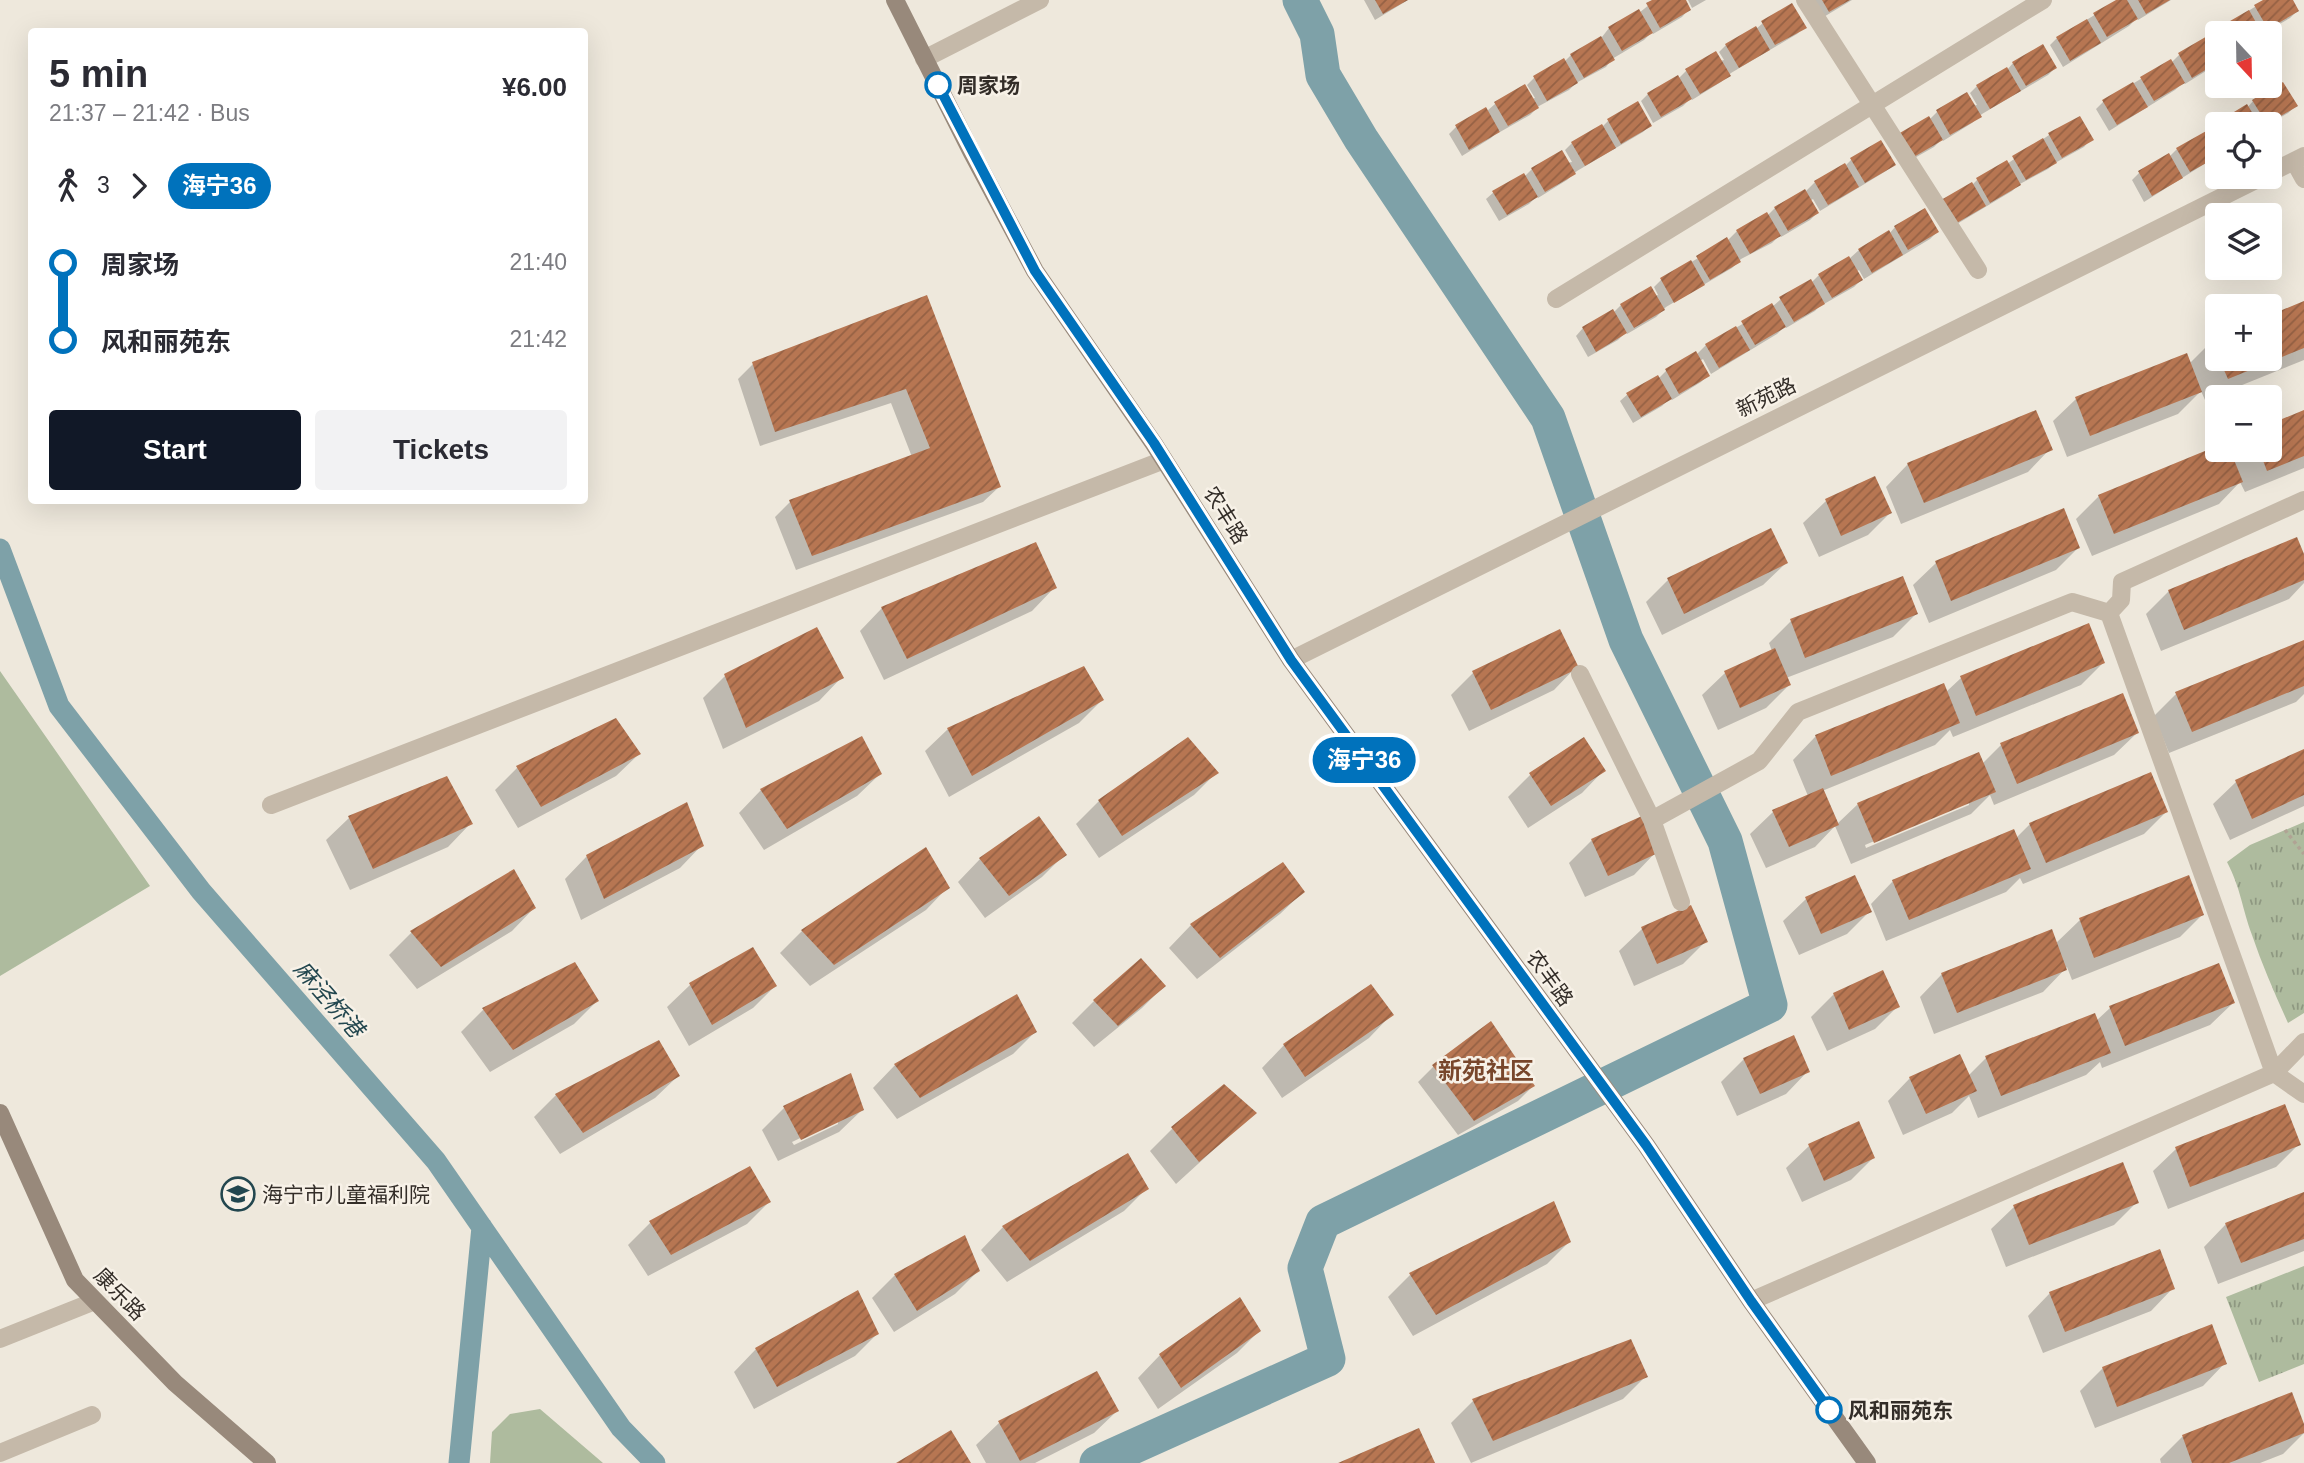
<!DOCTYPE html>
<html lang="en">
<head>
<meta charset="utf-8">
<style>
	body { margin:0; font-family:Helvetica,"Noto Sans SC",sans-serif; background:#f2f2f3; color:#2b2b33; height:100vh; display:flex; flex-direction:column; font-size:26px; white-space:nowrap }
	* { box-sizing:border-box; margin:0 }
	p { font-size:23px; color:#7c7c81 }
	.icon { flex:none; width:38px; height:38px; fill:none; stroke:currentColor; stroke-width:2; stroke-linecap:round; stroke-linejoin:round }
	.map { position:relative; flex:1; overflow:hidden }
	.panel { position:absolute; left:28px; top:28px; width:560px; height:476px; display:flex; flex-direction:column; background:#fff; border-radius:7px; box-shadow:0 7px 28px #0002 }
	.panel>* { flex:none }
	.badge { padding:0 14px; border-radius:23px; font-size:24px; line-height:46px }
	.needle { width:46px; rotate:158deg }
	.buttons { position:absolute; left:2205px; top:21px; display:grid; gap:14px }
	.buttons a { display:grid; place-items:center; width:77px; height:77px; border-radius:7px; background:#fff; box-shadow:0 7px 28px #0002; font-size:35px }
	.map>.badge { position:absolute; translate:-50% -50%; box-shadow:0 0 0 4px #fff }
	.legs { display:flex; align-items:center; gap:10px; height:77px; padding:0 21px; font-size:23px }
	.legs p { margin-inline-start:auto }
	.summary { display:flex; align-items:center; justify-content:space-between; height:119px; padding:0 21px }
	h1 { font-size:38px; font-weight:800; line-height:52px }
	.primary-button { display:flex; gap:14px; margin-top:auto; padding:14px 21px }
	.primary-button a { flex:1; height:80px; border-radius:7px; background:#111827; color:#fff; font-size:28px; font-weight:800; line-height:80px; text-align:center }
	.primary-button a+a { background:#f2f2f3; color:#2b2b33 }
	ul { padding:0 21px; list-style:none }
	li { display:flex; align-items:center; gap:24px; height:77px; font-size:26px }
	li i { display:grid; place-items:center; width:10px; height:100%; margin:0 9px; background:currentColor }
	li i::after { content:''; width:18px; height:18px; margin:-9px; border:5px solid; border-radius:50%; background:#fff }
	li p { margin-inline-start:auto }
	li:first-child i { background:linear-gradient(#0000 50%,currentColor 0) }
	li:last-child i { background:linear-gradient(currentColor 50%,#0000 0) }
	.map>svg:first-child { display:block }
	.grass { fill:url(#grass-tufts) }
	.green { fill:#aebb9e }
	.shadow { fill:#0003; fill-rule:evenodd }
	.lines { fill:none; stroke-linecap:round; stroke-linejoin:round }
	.canal { stroke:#7ea1a8; stroke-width:21 }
	.river { stroke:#7ea1a8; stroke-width:35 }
	.building { fill:url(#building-hatch) }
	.path { stroke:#b0a394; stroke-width:3.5; stroke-dasharray:3.5 3.5; stroke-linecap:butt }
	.street { stroke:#c5b9a9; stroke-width:18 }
	.secondary { stroke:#98897b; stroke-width:18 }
	.line-1-casing { stroke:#fff; stroke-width:16 }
	.line-1 { stroke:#0072bc; stroke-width:10 }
	.stop-1-dot { fill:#fff; stroke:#0072bc; stroke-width:3.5 }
	.labels { text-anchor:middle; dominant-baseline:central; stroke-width:5; stroke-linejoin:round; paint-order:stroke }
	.stop-label { font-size:21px; font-weight:bold; fill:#332d28; stroke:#f7f1e7; text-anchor:start }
	.street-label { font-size:21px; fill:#332d28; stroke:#f7f1e7 }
	.poi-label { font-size:21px; fill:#332d28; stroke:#f7f1e7; text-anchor:start }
	.water-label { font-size:23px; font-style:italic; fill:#23474f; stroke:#f7f1e7 }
	.quarter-label { font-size:24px; font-weight:bold; fill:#78462b; stroke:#f7f1e7 }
</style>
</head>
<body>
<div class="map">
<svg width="2304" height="1463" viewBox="0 0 2304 1463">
	<defs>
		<pattern id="grass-tufts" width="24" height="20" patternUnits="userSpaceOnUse" patternTransform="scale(1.75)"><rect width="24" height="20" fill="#aebb9e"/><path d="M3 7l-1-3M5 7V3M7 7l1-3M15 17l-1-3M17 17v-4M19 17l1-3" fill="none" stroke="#8e9881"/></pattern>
		<pattern id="building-hatch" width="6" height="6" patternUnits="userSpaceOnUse" patternTransform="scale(1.75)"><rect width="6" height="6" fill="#b77652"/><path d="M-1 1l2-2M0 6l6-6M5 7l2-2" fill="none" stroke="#956144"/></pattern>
	</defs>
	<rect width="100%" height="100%" fill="#eee8dc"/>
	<path class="grass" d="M2304,822v191l-16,10c-13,-29 -26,-58 -36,-88 -10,-27 -11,-46 -25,-73l23,-17z
		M2304,1266v98l-45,18 -33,-85z"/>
	<path class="green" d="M0,671l150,215 -150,90z
		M540,1409l63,54h-113l2,-31 18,-18z"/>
	<path class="shadow" d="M1364,0h44l-33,20z
		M1655,0h29l5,9 -7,8 -29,17 -1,-2 -8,8 -32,19 -6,8 -30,16 -7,7 -30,16 -9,9 -30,17 -1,-2 -8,8 -29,18 -13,-22 7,-7 31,-16 8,-7 29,-18 8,13 3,-1 -8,-13 7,-7 30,-16 7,-7 31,-18 7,-9 30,-15z
		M1688,0h18l-14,8z
		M1811,0h41l-30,18z
		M2119,0h52l-33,20 -1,-2 -8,8 -66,41 -13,-22 7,-7z
		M2266,0h25l6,11 -7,7 -26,15h-47v13l-3,2 3,5v10l-3,3 -29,18 -1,-2 -9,8 -66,41 -13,-22 7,-7 67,-41 1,2 8,-8 30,-16 10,-10z
		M1763,23l41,4 -7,7 -66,39 -10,9 -29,18 -1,-2 -8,8 -30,17 -12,-22 7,-7 30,-15 8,-8 38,-11 -5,-8 7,-7 30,-16z
		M2013,63l42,5 -7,7 -66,39 -10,9 -29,18 -1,-2 -8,8 -30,17 25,-44 8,-8 40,-7 -7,-12 7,-7 30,-16z
		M2253,101l43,5 -8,7 -19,11h-52v20l-2,2 2,10 -73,46 -12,-22 7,-7 29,-17 1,1 8,-8 30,-16 10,-9 30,-16z
		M1608,121l42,4 -7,7 -66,39 -10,9 -29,18 -1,-2 -8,8 -30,17 -13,-22 8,-7 30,-15 8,-8 40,-7 -7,-12 7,-7 30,-16z
		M2049,135l42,4 -7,8 -29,16 -7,6 -30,16 -6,6 -65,39 25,-45 5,-5 30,-16z
		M1851,160l42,4 -7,7 -66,40 -7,-12 -3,2 7,12 -7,7 -29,17 -1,-2 -8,8 -31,16 -9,9 -66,39 -10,10 -29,17 -1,-2 -8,8 -30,17 -12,-21 7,-8 29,-17 1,2 8,-8 37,-10 -4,-8 7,-7 66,-39 10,-10 29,-17 1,2 8,-8 30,-16 10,-10 30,-16z
		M1895,227l42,5 -7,7 -66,40 -5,-9 -3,2 5,8 -7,7 -30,17 -1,-2 -8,9 -29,17 -1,-2 -8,8 -66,40 -8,-15 -3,2 8,14 -7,7 -29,18 -2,-2 -8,8 -29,17 -13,-22 8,-7 30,-15 8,-8 30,-16 10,-10 66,-38 9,-8 30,-16 8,-8 30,-16 10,-9 30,-16z
		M926,298l73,189 -16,15 -187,68 -21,-53 15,-15 122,-45 -21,-54 -131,43 -22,-67 15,-15z
		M2304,303v57l-99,40 -4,-9 -23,23 -111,43 -14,-36 23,-22 113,-35 23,-23 5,-2v20h53v-42z
		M2304,411v57l-59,24 -5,-10 -21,22 -127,52 -16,-37 23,-23 118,-48v2h11l2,4 5,-4h35v-25z
		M2050,449l-22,23 -127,52 -15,-37 22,-23z
		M1875,479l15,34 -22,22 -49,22 -16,-34 23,-22z
		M2078,548l-22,22 -127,53 -16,-38 23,-22z
		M2304,559v24l-15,16 -128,52 -15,-37 23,-23z
		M1786,563l-23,22 -101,50 -16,-33 22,-22z
		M1054,588l-22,23 -148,69 -24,-49 22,-23z
		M1916,614l-23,23 -107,41 3,7 -23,23 -48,22 -16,-35 23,-22 47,-22 -3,-8 22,-22z
		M2304,643v51l-8,8 -127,51 -15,-37 22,-22z
		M2103,663l-22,22 -128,52 -3,-7 -15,15 -113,46 15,33 21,-20 124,-40 19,-19 136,-12 -23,22 -120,50 -4,-10 -19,19 -120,50 -16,-38 -20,21 -49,21 -16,-34 23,-22 35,-16 -15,-36 22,-23 128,-52 3,7 15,-14zM1969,801v4l-103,43 -1,-3z
		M1576,667l-22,23 -85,41 -18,-36 23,-23z
		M1083,668l19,32 -23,23 -130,74 -24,-46 23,-22z
		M725,676l116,2 -22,23 -96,48 -20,-51z
		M616,720l23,34 -23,22 -98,52 -23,-38 22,-22z
		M1187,739l29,34 -22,22 -95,63 -23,-34 23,-23z
		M2304,751v55l-74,34 -17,-36 23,-22z
		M1604,770l-22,23 -54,35 -20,-31 23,-23z
		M880,774l-23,22 -93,54 -25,-37 22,-23z
		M446,778l24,46 -22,23 -98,43 -24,-50 23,-22z
		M2166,812l-22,22 -121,50 -3,-6 -14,14 -120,49 -15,-37 22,-23 123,-43 14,-14z
		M1038,818l27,36 -23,23 -57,41 -27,-36 22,-23z
		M1592,840l64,12 -22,23 -49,22 -16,-34z
		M702,845l-22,23 -99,52 -16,-41 22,-23z
		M514,871l20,37 -22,23 -95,58 -28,-34 22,-22z
		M1855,877l15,34 -23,23 -48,21 -16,-34 23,-22z
		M2188,877l14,38 -22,22 -108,43 -5,-13 -24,25 -109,42 -14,-37 22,-23 113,-30 25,-24z
		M948,887l-22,23 -116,76 -30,-33 22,-22z
		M1303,892l-23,22 -83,65 -28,-31 22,-23z
		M1691,907l15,34 -23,23 -49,22 -15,-35 23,-22z
		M574,965l23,36 -23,23 -84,48 -29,-40 22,-22z
		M690,985l85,1 -22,22 -64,38 -22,-39z
		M1164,986l-22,22 -48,39 -22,-24 22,-22z
		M1834,994l64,12 -23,23 -48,22 -16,-34z
		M2233,1003l-23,22 -108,43 -2,-6 -14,13 -108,43 -9,-22 -17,17 -49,22 -15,-34 22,-23 58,-2 18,-18 110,-37 14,-13z
		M1391,1015l-22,23 -87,60 -20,-30 22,-23z
		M1490,1023l43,63 -15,15 -60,34 -40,-53 15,-15z
		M1035,1032l-22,22 -116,65 -24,-31 22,-23z
		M1744,1059l64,12 -22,23 -49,22 -16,-34z
		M678,1076l-23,22 -95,56 -26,-37 22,-22z
		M1224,1086l30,27 -78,71 -26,-33 22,-22z
		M784,1108l78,2 -23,22 -61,29 -16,-31zM838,1120v4l-44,21 -2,-3z
		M1858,1124l15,34 -22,22 -49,22 -16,-34 23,-22z
		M2299,1144l-23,23 -108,42 -15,-38 23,-22z
		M1128,1155l19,33 -23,23 -117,71 -26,-32 22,-23z
		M2304,1194v57l-86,33 -14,-37 22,-23z
		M769,1202l-22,22 -99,52 -20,-31 22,-22z
		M2137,1202l-23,23 -108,42 -15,-38 23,-22z
		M964,1238l14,33 -23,23 -61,38 -22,-34 23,-23z
		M1569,1242l-22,22 -134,72 -25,-39 22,-22z
		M2173,1288l-22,23 -108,42 -15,-37 22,-23z
		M1259,1331l-22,22 -79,56 -20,-31 22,-23z
		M877,1334l-22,22 -101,53 -20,-37 22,-23z
		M2225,1363l-22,23 -108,42 -15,-37 23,-23z
		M1096,1374l21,37 -23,22 -59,30h-49l-10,-18 23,-22z
		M1646,1376l-23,23 -152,64 -20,-40 22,-22z
		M2291,1394l13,39 -21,21 -23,9h-99l-1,-4 22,-22z"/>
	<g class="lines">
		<path class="canal" d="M0,549l59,157 142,185 235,270 185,267 34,35
			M459,1463l23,-236"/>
		<path class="river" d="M1097,1463l231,-104 -23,-91 18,-46 447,-217 -45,-164 -99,-201 -78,-222 -187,-279 -38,-64 -6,-41 -17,-34"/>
	</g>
	<path class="building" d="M1375,0h33l-25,14z
		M1652,0h34l5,10 -31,18 -14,-25z
		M1822,0h28l-21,12z
		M2116,0h11l11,19 -31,18 -14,-24z
		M2138,0h32l-24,14z
		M2263,0h30l6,11 -31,18 -14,-24z
		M1792,3l15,25 -32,17 -14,-24z
		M1639,9l14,24 -31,18 -14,-24z
		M2249,10l13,23h-41l-3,-5z
		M2087,19l14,24 -31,18 -14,-24z
		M1756,26l14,24 -31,18 -14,-24z
		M2209,35l8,14v14l-25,15 -14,-25z
		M1601,36l14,24 -31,18 -14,-24z
		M2043,44l14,24 -31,18 -14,-24z
		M1716,51l15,25 -31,18 -15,-25z
		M1564,58l14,25 -31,18 -14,-25z
		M2171,59l14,24 -31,18 -14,-24z
		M2007,67l14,24 -31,18 -14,-24z
		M1678,75l14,24 -31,18 -14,-24z
		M2133,82l15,25 -31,18 -15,-25z
		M2283,82l15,24 -31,18 -15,-24z
		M1525,84l14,24 -31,18 -14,-24z
		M1967,92l15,25 -32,18 -14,-25z
		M1638,101l14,25 -31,18 -14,-25z
		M2247,104l12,20h-42l-1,-1z
		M1486,107l14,25 -31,18 -14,-25z
		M1929,116l14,24 -31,18 -14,-24z
		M2080,116l14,24 -32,18 -14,-25z
		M1602,124l14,24 -31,18 -14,-24z
		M2208,130l9,17v10l-27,15 -14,-24z
		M2043,138l14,25 -31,17 -14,-24z
		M1881,140l15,25 -31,18 -15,-25z
		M1562,150l14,24 -31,18 -14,-24z
		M2169,153l14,25 -31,18 -14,-25z
		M2007,160l14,25 -31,18 -14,-25z
		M1845,163l14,24 -31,18 -14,-24z
		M1524,173l14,24 -31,18 -15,-24z
		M1972,182l14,24 -31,18 -14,-24z
		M1805,189l14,24 -31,18 -14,-24z
		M1925,208l14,24 -31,18 -14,-24z
		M1767,212l14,24 -31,18 -14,-24z
		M1889,230l14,25 -31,18 -14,-24z
		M1727,237l14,25 -31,18 -14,-24z
		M1849,256l14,24 -31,18 -14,-24z
		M1691,260l14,25 -31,18 -14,-25z
		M1811,279l14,25 -31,18 -15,-25z
		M1651,286l14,24 -31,18 -14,-24z
		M927,295l74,192 -189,69 -23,-56 141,-52 -24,-59 -131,43 -23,-70z
		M2304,301v47l-76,31 -9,-20h51v-44z
		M1772,303l14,24 -31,18 -14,-24z
		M1613,309l14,24 -31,19 -14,-25z
		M1736,326l14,24 -31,18 -14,-24z
		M1696,351l14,25 -31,18 -14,-25z
		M2187,353l15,39 -112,44 -15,-39z
		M1658,375l14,24 -31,18 -15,-24z
		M2036,410l17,40 -129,53 -17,-40z
		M2304,410v46l-37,15 -8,-21h11v-26z
		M2217,446v4h13l13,32 -129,52 -16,-39z
		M1875,476l17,37 -51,23 -16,-37z
		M2064,508l16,40 -129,53 -16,-40z
		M1771,528l17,35 -104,51 -17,-36z
		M2297,537l7,17v26l-120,50 -16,-40z
		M1036,542l21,46 -150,71 -26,-52z
		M1903,576l15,38 -113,44 -15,-39z
		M2089,623l16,40 -129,53 -16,-40z
		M817,627l27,51 -98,50 -22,-54z
		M1560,629l19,39 -88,42 -19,-39z
		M2304,640v46l-112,46 -17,-40z
		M1775,648l16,37 -51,23 -16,-37z
		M1084,666l20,34 -132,76 -25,-48z
		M1944,683l16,40 -129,53 -16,-41z
		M2123,693l16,40 -122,51 -17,-41z
		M616,718l25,36 -100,53 -25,-41z
		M862,736l20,38 -95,55 -27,-40z
		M1188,737l31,36 -97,63 -24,-36z
		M1584,737l22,34 -55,35 -22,-33z
		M2304,749v46l-52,24 -17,-39z
		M1979,752l17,40 -122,51 -17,-40z
		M2151,772l17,40 -122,51 -17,-40z
		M447,776l26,48 -100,45 -25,-53z
		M1823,788l16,37 -50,22 -17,-37z
		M687,802l17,44 -100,53 -18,-44z
		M1039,816l28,39 -58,41 -30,-38z
		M1642,816l16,37 -50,23 -17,-37z
		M2014,829l17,40 -122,51 -17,-40z
		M926,847l24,41 -116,77 -33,-35z
		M1283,862l22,30 -85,66 -30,-34z
		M514,869l22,39 -95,59 -31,-36z
		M1855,875l17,37 -51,22 -16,-37z
		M2189,875l15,40 -110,43 -15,-40z
		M1691,905l17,37 -51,22 -16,-37z
		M2052,929l15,41 -110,43 -16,-40z
		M753,947l24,39 -65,39 -23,-42z
		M1141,958l25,28 -48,40 -25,-26z
		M575,962l24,39 -86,49 -31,-42z
		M2219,963l16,40 -110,43 -16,-40z
		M1883,970l17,37 -51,23 -16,-37z
		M1371,984l23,31 -89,62 -22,-33z
		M1017,994l20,38 -117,66 -26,-34z
		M2095,1013l16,40 -110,43 -16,-40z
		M1491,1021l44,65 -61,35 -42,-56z
		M1794,1035l16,37 -50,22 -17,-36z
		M659,1040l21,36 -97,57 -28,-39z
		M1960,1054l17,37 -51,23 -17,-37z
		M851,1073l13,37 -63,30 -18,-34z
		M1224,1084l33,29 -58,49 -28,-35z
		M2285,1104l16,41 -111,42 -15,-40z
		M1859,1121l16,37 -51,23 -16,-37z
		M1128,1153l21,36 -119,72 -28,-35z
		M2123,1162l16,41 -110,42 -16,-40z
		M750,1166l21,36 -100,53 -22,-34z
		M2304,1192v47l-63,24 -16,-40z
		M1554,1201l17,41 -135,73 -27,-42z
		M965,1235l15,36 -63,40 -23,-37z
		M2160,1249l15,40 -110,43 -16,-40z
		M858,1290l21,44 -102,53 -22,-39z
		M1240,1297l21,34 -80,57 -22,-34z
		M2212,1324l15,40 -110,43 -15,-40z
		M1631,1339l17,38 -155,64 -21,-42z
		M1097,1371l22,40 -99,50 -22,-40z
		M2292,1392l12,32v9l-75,30h-37l-10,-28z
		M1419,1428l16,35h-97z
		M951,1430l20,33h-75z"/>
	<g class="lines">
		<path class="path" d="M2285,830l19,24"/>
		<path class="street" d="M1805,0l173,270
			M924,59l116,-59
			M2294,161l10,18
			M2270,173l34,-17
			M1556,299l487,-299
			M2304,500l-182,82 -1,18 -12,13 165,460 30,21
			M1291,660l971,-483
			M1580,674l72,146 29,82
			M271,805l893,-345
			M1652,820l107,-59 39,-49 274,-110 37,11
			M1751,1301l523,-228 30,-31
			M0,1339l95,-38
			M0,1453l92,-38"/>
		<path class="secondary" d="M895,0l76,151 64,120 119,173 137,216 355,485 105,156 116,162
			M0,1113l75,167 100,103 92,80"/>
	</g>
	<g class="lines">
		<defs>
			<path id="line-1" d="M938,85l97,186 119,172 137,217 355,485 105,156 78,109"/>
		</defs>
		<use href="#line-1" class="line-1-casing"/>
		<use href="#line-1" class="line-1"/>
	</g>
	<defs>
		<symbol id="school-ring" viewBox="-11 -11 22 22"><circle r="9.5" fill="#f7f1e7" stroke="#23474f" stroke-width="1.5"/><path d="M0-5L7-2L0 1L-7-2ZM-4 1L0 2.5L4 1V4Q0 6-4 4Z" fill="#23474f"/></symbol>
	</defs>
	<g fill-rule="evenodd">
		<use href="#school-ring" x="219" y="1175" width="38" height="38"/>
	</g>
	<g class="stop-1-dot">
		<circle cx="938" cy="85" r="12"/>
		<circle cx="1829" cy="1410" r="12"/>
	</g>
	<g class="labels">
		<g class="stop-label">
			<text x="957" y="85">周家场</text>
			<text x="1848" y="1410">风和丽苑东</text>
		</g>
		<g class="street-label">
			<text transform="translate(1766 397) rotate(-26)">新苑路</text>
			<text transform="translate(1226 515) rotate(58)">农丰路</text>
			<text transform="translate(1550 978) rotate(54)">农丰路</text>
			<text transform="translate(120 1294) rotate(46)">康乐路</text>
		</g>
		<g class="poi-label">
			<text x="262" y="1194">海宁市儿童福利院</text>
		</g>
		<g class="water-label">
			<text transform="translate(329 999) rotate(49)">麻泾桥港</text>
		</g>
		<g class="quarter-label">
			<text x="1486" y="1070">新苑社区</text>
		</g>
	</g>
</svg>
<div class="buttons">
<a><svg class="needle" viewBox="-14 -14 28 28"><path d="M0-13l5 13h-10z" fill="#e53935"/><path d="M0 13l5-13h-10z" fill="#7c7c81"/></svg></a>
<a><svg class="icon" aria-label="locate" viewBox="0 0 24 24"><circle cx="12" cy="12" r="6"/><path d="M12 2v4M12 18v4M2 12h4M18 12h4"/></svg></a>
<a><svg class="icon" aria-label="layers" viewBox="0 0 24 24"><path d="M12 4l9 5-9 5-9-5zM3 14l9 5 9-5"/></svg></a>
<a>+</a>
<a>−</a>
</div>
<b class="badge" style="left:1364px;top:760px;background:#0072bc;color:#fff">海宁36</b>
<section class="panel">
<div class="summary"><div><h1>5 min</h1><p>21:37 – 21:42 · Bus</p></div><b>¥6.00</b></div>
<div class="legs"><svg class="icon" aria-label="walk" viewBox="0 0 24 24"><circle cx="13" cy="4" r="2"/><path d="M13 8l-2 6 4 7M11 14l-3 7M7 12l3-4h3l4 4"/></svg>3<svg class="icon" aria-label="forward" viewBox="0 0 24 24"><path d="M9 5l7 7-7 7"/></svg><b class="badge" style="background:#0072bc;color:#fff">海宁36</b></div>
<ul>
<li><i style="color:#0072bc"></i><b>周家场</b><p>21:40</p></li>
<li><i style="color:#0072bc"></i><b>风和丽苑东</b><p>21:42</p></li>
</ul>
<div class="primary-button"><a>Start</a><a>Tickets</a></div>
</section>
</div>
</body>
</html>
